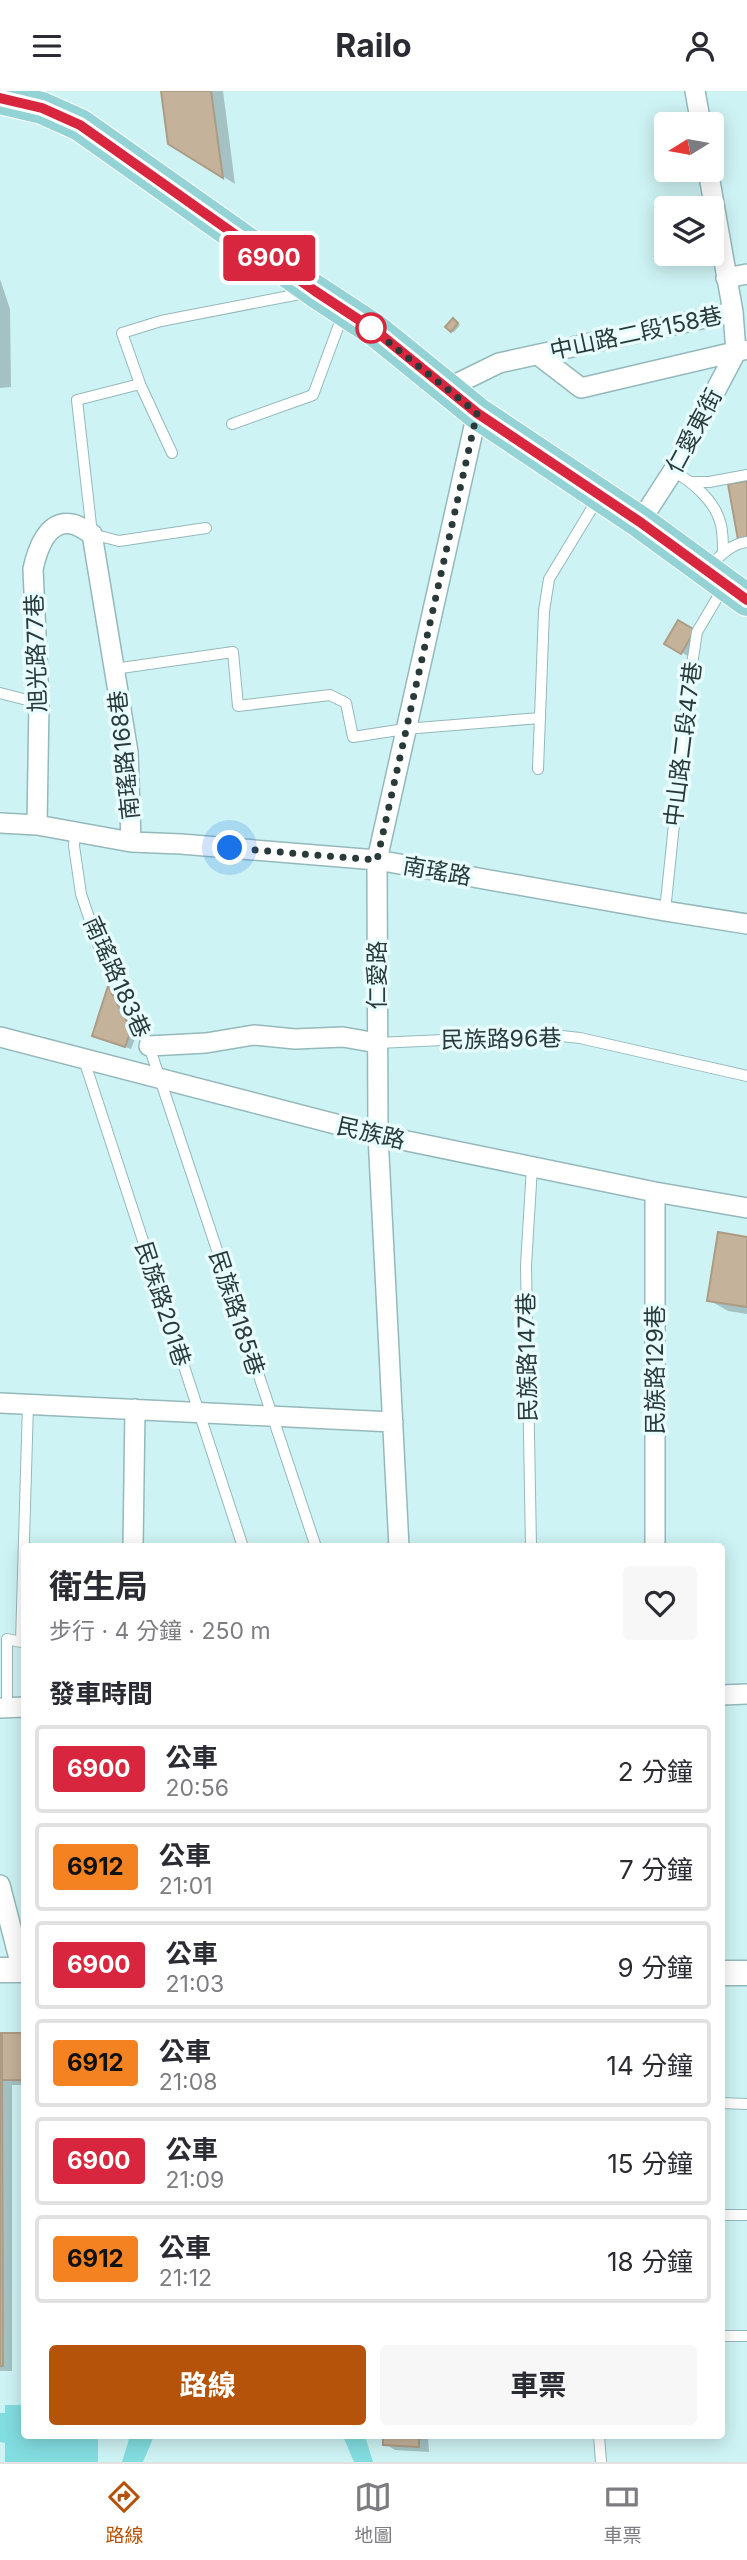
<!DOCTYPE html>
<html lang="zh-TW">
<head>
<meta charset="utf-8">
<style>
	body { margin:0; font-family:Inter,"Noto Sans TC",sans-serif; background:#f7f7f7; color:#2b2b33; height:100vh; display:flex; flex-direction:column; font-size:26px; white-space:nowrap }
	* { box-sizing:border-box; margin:0 }
	p { font-size:23px; color:#7c7c81 }
	.icon { flex:none; width:38px; height:38px; fill:none; stroke:currentColor; stroke-width:2; stroke-linecap:round; stroke-linejoin:round }
	.map { position:relative; flex:1; overflow:hidden }
	.details { position:absolute; left:21px; top:1452px; width:704px; height:896px; display:flex; flex-direction:column; background:#fff; border-radius:7px; box-shadow:0 4px 18px #0003 }
	.details>* { flex:none }
	.badge { padding:0 14px; border-radius:5px; font-size:24px; line-height:46px }
	.needle { width:46px; rotate:259deg }
	.fabs { position:absolute; left:654px; top:21px; display:grid; gap:14px }
	.fabs a { display:grid; place-items:center; width:70px; height:70px; border-radius:7px; background:#fff; box-shadow:0 4px 18px #0003; font-size:35px }
	.you { position:absolute; width:35px; height:35px; margin:-18px; border:5px solid #fff; border-radius:50%; background:#1a73e8; box-shadow:0 0 0 10px #1a73e833 }
	.map>.badge { position:absolute; translate:-50% -50%; box-shadow:0 0 0 4px #fff }
	h2 { padding:0 28px; font-size:26px; line-height:63px }
	.round { display:grid; place-items:center; flex:none; width:74px; height:74px; border-radius:7px; background:#f7f7f7 }
	.summary { display:flex; align-items:center; justify-content:space-between; height:119px; padding:0 28px }
	h1 { font-size:33px; font-weight:700; line-height:52px }
	.primary-button { display:flex; gap:14px; margin-top:auto; padding:14px 28px }
	.primary-button a { flex:1; height:80px; border-radius:7px; background:#b45309; color:#fff; font-size:28px; font-weight:700; line-height:80px; text-align:center }
	.primary-button a+a { background:#f7f7f7; color:#2b2b33 }
	ul { padding:0; list-style:none }
	li { display:flex; align-items:center; gap:21px; height:88px; margin:0 14px 10px; padding:0 14px; border:4px solid #e1e1e2; border-radius:7px }
	li div { flex:1 }
	li b { display:block; font-size:26px }
	li em { font-style:normal }
	li .badge { min-width:77px; font-weight:700; text-align:center }
	header { display:flex; justify-content:space-between; align-items:center; height:91px; padding:0 28px; background:#fff; font-size:32px; font-weight:700 }
	.tabs { display:flex; justify-content:space-around; align-items:center; height:98px; border-top:2px solid #e1e1e2; background:#fff; font-size:19px; color:#7c7c81 }
	.tabs a { display:grid; justify-items:center; gap:4px }
	.tabs .selected { color:#b45309 }
	.map>svg:first-child { display:block }
	.green { fill:#82dde0 }
	.shadow { fill:#0003 }
	.building { fill:#c4b29a; stroke:#ad9b84; stroke-width:2 }
	.lines { fill:none; stroke-linecap:round; stroke-linejoin:round }
	.service-casing { stroke:#95b9ba; stroke-width:12 }
	.minor-casing { stroke:#95b9ba; stroke-width:22 }
	.tertiary-casing { stroke:#95b9ba; stroke-width:27 }
	.primary-casing { stroke:#fff; stroke-width:34 }
	.service { stroke:#fff; stroke-width:10 }
	.minor { stroke:#fff; stroke-width:19 }
	.tertiary { stroke:#fff; stroke-width:24 }
	.primary { stroke:#94d3d5; stroke-width:32 }
	.line-casing { stroke:#fff; stroke-width:16 }
	.line { stroke:#d7263d; stroke-width:10 }
	.walk { stroke:#2a3939; stroke-width:7; stroke-dasharray:0 12.6 }
	.stop-dot { fill:#fff; stroke:#d7263d; stroke-width:3.5 }
	.labels { text-anchor:middle; dominant-baseline:central; stroke-width:7; stroke-linejoin:round; paint-order:stroke }
	.street-label { font-size:23px; fill:#2a3939; stroke:#e7fdfe }
</style>
</head>
<body>
<header><svg class="icon" aria-label="menu" viewBox="0 0 24 24"><path d="M4 6h16M4 12h16M4 18h16"/></svg>Railo<svg class="icon" aria-label="person" viewBox="0 0 24 24"><circle cx="12" cy="8" r="4"/><path d="M4 21q1-7 8-7t8 7"/></svg></header>
<div class="map">
<svg width="747" height="2371" viewBox="0 0 747 2371">
	<rect width="100%" height="100%" fill="#cef3f4"/>
	<path class="green" d="M5,2314h19v31h74v26h-93v-19l-5,-1v-29h5z
		M130,2345h24l-11,26h-21z
		M343,2345h22l8,26h-19z"/>
	<path class="shadow" d="M163,0h60l12,93 -65,-41z
		M0,188l10,30 1,78 -11,1z
		M456,231l4,3 -6,7 -2,-1z
		M679,531l22,13 -13,21 -22,-13z
		M109,898l6,3 22,42 -6,15 -37,-14z
		M747,1148v75l-19,-3 -19,-11z
		M24,1944v50h-12v286h-12v-335z
		M384,2345h44l1,16 -34,-2 -10,-6z"/>
	<path class="building" d="M161,0h50l12,87 -55,-34z
		M453,227l5,5 -7,9 -6,-5z
		M747,390v58l-9,1 -10,-56z
		M678,529l17,10 -14,24 -17,-10z
		M108,895l23,44 -6,17 -33,-11z
		M718,1141l29,5v70l-40,-6z
		M0,1942h2l1,333h-3z
		M2,1942h22v47h-22z
		M383,2345h36v11l-36,-2z"/>
	<g class="lines">
		<defs>
			<path id="service" d="M140,293l-18,-51 39,-12 144,-28
				M232,333l81,-29 30,-81
				M172,362l-32,-69 -63,16 15,134 27,7 87,-13
				M673,380c20,11 43,31 48,54 2,9 2,19 2,28
				M692,391h17l38,-7
				M708,477c11,-11 22,-24 39,-26
				M114,578l119,-17 5,54 92,-11 16,8 7,34 52,-8 135,-11
				M0,602l39,10
				M538,678l6,-158 5,-32 48,-79
				M75,741l-1,14 7,48 18,53 50,99 167,501
				M665,820l23,-221 9,-58 26,-44
				M377,952l175,-8 28,3 167,38
				M84,969l159,487
				M531,1456l-5,-282 6,-98
				M7,1616v-68l14,3 7,-238
				M721,2012l26,1
				M721,2124h26
				M721,2245h26
				M599,2345l2,26"/>
			<path id="minor" d="M695,0l6,33
				M726,187l21,-4
				M538,264l43,33 162,-38
				M448,297l51,-25 234,-51
				M640,431l33,-51 63,-119 -3,-40 -25,-142
				M0,732l37,2 94,17 50,2 196,16 288,51 82,13
				M37,734l2,-122 -6,-134c4,-18 14,-50 39,-45 7,1 14,7 20,10l36,218 3,90
				M0,946l378,98 277,57 92,16
				M149,955l57,-3 48,-8 41,4 48,-2 34,6
				M0,1312l393,19
				M133,1456l2,-138
				M399,1456l-21,-412 -1,-275 100,-447
				M655,1456v-355
				M721,1604l26,-1
				M0,1617l24,-1
				M0,1794l22,85"/>
			<path id="tertiary" d="M0,1879h24
				M721,1882h26"/>
			<path id="primary" d="M0,7l42,10 38,17 235,166 61,40 101,82 163,109 107,78"/>
		</defs>
		<use href="#service" class="service-casing"/>
		<use href="#minor" class="minor-casing"/>
		<use href="#tertiary" class="tertiary-casing"/>
		<use href="#primary" class="primary-casing"/>
		<use href="#service" class="service"/>
		<use href="#minor" class="minor"/>
		<use href="#tertiary" class="tertiary"/>
		<use href="#primary" class="primary"/>
	</g>
	<g class="lines">
		<defs>
			<path id="line" d="M0,7l42,10 38,17 235,166 61,40 101,82 163,109 107,78"/>
		</defs>
		<use href="#line" class="line-casing"/>
		<use href="#line" class="line"/>
		<path class="walk" d="M230,757l147,12 100,-447 -106,-85"/>
	</g>
	<circle class="stop-dot" cx="371" cy="237" r="14"/>
	<g class="labels">
		<g class="street-label">
			<text transform="translate(636 242) rotate(-12)">中山路二段158巷</text>
			<text transform="translate(694 340) rotate(-62)">仁愛東街</text>
			<text transform="translate(36 562) rotate(-92)">旭光路77巷</text>
			<text transform="translate(683 653) rotate(-83)">中山路二段47巷</text>
			<text transform="translate(124 664) rotate(-96)">南瑤路168巷</text>
			<text transform="translate(437 780) rotate(10)">南瑤路</text>
			<text transform="translate(377 884) rotate(-90)">仁愛路</text>
			<text transform="translate(117 886) rotate(66)">南瑤路183巷</text>
			<text transform="translate(501 948) rotate(-1)">民族路96巷</text>
			<text transform="translate(371 1042) rotate(13)">民族路</text>
			<text transform="translate(163 1213) rotate(72)">民族路201巷</text>
			<text transform="translate(237 1222) rotate(72)">民族路185巷</text>
			<text transform="translate(527 1266) rotate(-91)">民族路147巷</text>
			<text transform="translate(655 1279) rotate(-90)">民族路129巷</text>
		</g>
	</g>
</svg>
<div class="fabs">
<a><svg class="needle" viewBox="-14 -14 28 28"><path d="M0-13l5 13h-10z" fill="#e53935"/><path d="M0 13l5-13h-10z" fill="#7c7c81"/></svg></a>
<a><svg class="icon" aria-label="layers" viewBox="0 0 24 24"><path d="M12 4l9 5-9 5-9-5zM3 14l9 5 9-5"/></svg></a>
</div>
<div class="you" style="left:230px;top:757px"></div>
<b class="badge" style="left:269px;top:167px;background:#d7263d;color:#fff">6900</b>
<section class="details">
<div class="summary"><div><h1>衛生局</h1><p>步行 · 4 分鐘 · 250 m</p></div><a class="round"><svg class="icon" aria-label="heart" viewBox="0 0 24 24"><path d="M12 20l-8-8c-3-5 5-10 8-4 3-6 11-1 8 4z"/></svg></a></div>
<h2>發車時間</h2>
<ul>
<li><span class="badge" style="background:#d7263d;color:#fff">6900</span><div><b>公車</b><p>20:56</p></div><em>2 分鐘</em></li>
<li><span class="badge" style="background:#f58220;color:#111">6912</span><div><b>公車</b><p>21:01</p></div><em>7 分鐘</em></li>
<li><span class="badge" style="background:#d7263d;color:#fff">6900</span><div><b>公車</b><p>21:03</p></div><em>9 分鐘</em></li>
<li><span class="badge" style="background:#f58220;color:#111">6912</span><div><b>公車</b><p>21:08</p></div><em>14 分鐘</em></li>
<li><span class="badge" style="background:#d7263d;color:#fff">6900</span><div><b>公車</b><p>21:09</p></div><em>15 分鐘</em></li>
<li><span class="badge" style="background:#f58220;color:#111">6912</span><div><b>公車</b><p>21:12</p></div><em>18 分鐘</em></li>
</ul>
<div class="primary-button"><a>路線</a><a>車票</a></div>
</section>
</div>
<nav class="tabs">
<a class="selected"><svg class="icon" aria-label="directions" viewBox="0 0 24 24"><path d="M12 3l9 9-9 9-9-9zM9 14v-3h6M13 9l2 2-2 2"/></svg>路線</a>
<a><svg class="icon" aria-label="map" viewBox="0 0 24 24"><path d="M3 6l6-2 6 2 6-2v14l-6 2-6-2-6 2zM9 4v14M15 6v14"/></svg>地圖</a>
<a><svg class="icon" aria-label="tickets" viewBox="0 0 24 24"><path d="M3 7h18v10H3zM15 7v10"/></svg>車票</a>
</nav>
</body>
</html>
